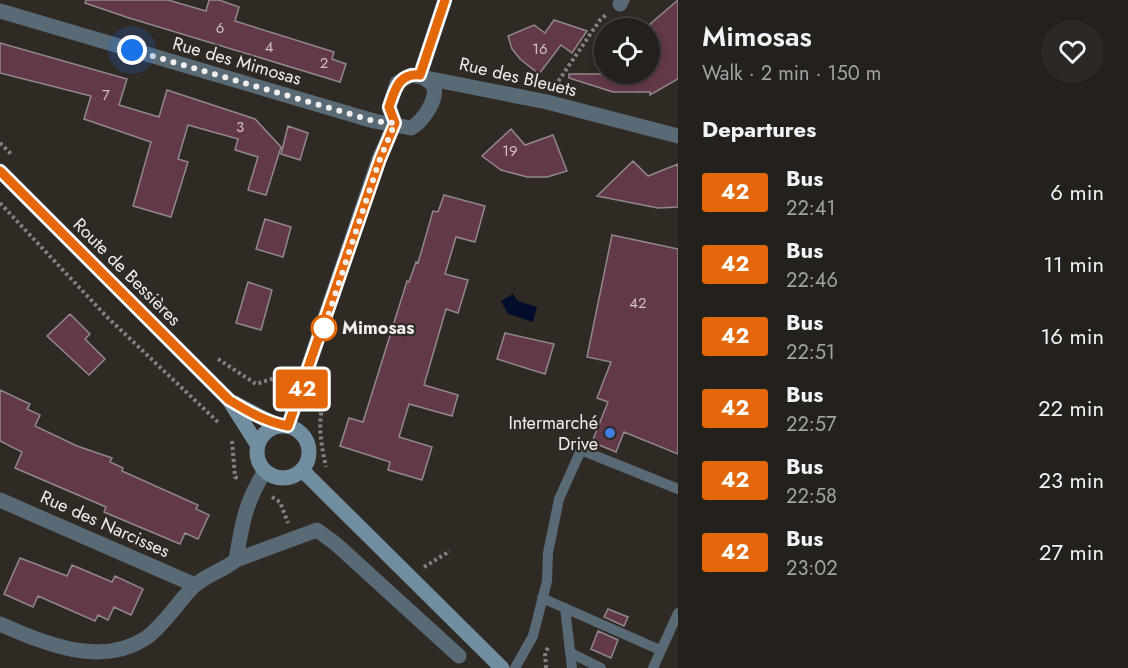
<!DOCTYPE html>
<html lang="en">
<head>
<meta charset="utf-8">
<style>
	body { margin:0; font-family:Jost,sans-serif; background:#2c2825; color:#f1f3f6; height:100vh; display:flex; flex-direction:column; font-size:22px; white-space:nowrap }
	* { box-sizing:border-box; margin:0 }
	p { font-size:20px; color:#a3a3a3 }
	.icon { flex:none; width:33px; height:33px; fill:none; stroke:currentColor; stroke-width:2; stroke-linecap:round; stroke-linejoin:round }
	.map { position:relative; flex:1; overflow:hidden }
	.side { display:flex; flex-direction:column; background:#24201c; width:450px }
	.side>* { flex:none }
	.badge { padding:0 12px; border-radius:4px; font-size:21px; line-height:39px }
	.buttons { position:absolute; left:594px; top:18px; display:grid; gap:12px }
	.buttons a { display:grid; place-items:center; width:66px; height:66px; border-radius:50%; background:#24201c; box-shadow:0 3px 9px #0003,0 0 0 2px #413e3b; font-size:30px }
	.you { position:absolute; width:30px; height:30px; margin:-15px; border:4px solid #fff; border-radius:50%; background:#1a73e8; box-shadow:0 0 0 9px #1a73e833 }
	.map>.badge { position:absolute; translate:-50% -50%; box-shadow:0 0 0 3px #fff }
	h2 { padding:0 24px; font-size:22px; line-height:54px }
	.round { display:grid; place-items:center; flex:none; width:63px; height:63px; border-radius:32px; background:#2c2825 }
	.head { display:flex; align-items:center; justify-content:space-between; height:102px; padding:0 24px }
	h1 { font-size:28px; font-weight:600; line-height:45px }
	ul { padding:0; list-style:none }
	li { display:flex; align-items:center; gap:18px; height:72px; padding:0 24px }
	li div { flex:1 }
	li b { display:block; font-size:22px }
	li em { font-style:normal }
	li .badge { min-width:66px; font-weight:700; text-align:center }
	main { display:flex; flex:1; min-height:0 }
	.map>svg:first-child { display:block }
	.water { fill:#010d2a }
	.building { fill:#623949; stroke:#92888b; stroke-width:1.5 }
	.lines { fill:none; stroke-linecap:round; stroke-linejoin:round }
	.path { stroke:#86817d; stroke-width:4; stroke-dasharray:3 3; stroke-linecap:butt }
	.service { stroke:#586a76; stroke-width:10 }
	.minor { stroke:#586a76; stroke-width:15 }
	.secondary { stroke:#718ea0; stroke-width:15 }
	.line-casing { stroke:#fff; stroke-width:14 }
	.line { stroke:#e46809; stroke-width:9 }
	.walk { stroke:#f1edea; stroke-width:6; stroke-dasharray:0 10.8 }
	.stop-dot { fill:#fff; stroke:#e46809; stroke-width:3 }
	.shop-dot { fill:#3f7fe0; stroke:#302a25; stroke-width:2 }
	.labels { text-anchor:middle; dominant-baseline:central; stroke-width:4.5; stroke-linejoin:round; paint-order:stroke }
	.number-label { font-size:15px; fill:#cdc0c2 }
	.street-label { font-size:18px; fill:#f1edea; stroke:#302a25 }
	.stop-label { font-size:18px; font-weight:bold; fill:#f1edea; stroke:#302a25; text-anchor:start }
	.poi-label { font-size:18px; fill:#f1edea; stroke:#302a25; text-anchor:end }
</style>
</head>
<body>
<main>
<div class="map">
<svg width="678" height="668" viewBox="0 0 678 668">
	<rect width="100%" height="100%" fill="#302a25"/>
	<path class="water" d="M513,294l5,7 19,6 -4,15 -25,-8 -7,-13z"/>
	<path class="building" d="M86,0h82l38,11 3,-11h10l20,7 -4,14 99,31 -2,7 14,5 -6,18 -214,-65 -41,-14z
		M678,0v79l-28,16v-3h-37l-44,-14v-4h81v-50z
		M554,20l33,11 -15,22 -11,-8 -22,29 -19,-15 -8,-10 -4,-13 26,-11 11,8z
		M0,43l127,36 -8,26 40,12 8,-27 88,29 26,28 -15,48 -18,-5 10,-33 -23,-7 3,-11 -50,-14 -10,34 10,3 -17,55 -38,-11 18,-64 -67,-23 7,-23 -91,-23z
		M288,126l20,7 -8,27 -19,-6z
		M511,129l14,16 28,-10 14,36 -20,6h-20l-26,-7 -19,-14z
		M633,161l15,15 30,-12v43l-20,1 -61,-12z
		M444,195l41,11 -10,36 -19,-5 -11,37 23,6 -10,33 -12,-4 -22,76 34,10 -6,21 -43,-12 -10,33 33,10 -10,33 -34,-10 2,-8 -50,-16 9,-28 14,4 44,-141 2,1 7,-20 2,1 15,-52 5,1z
		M265,219l26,8 -8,30 -27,-8z
		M612,235l66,14v205l-54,-22 -8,20 -24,-10 16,-40 -11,-4 14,-36 -24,-5z
		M248,282l24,8 -11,40 -25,-7z
		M70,314l20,20 -5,5 20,20 -16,16 -42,-39z
		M505,333l49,11 -9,30 -48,-15z
		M0,390l30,14 -3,5 13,6 -5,11 42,20 35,12 -2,4 13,6 -1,3 76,34 -2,4 13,6 -11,24 -13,-6 -5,11 -76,-32 2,-5 -91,-39 7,-16 -22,-11z
		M20,558l47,18 5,-11 40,17 3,-6 28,13 -12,26 -17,-8 -6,13 -10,-5 -3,6 -57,-25 -5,11 -29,-13z
		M608,609l20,8 -4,9 -20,-9z
		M598,631l20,9 -7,18 -20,-9z"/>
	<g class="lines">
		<path class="path" d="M555,86l45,-66 7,-6
			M0,143l12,12
			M0,203l107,114 113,107
			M218,359l38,25 31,-10
			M320,383l8,3c-11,31 -9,49 -2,81
			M232,441l3,36 4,2
			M272,497l8,5 8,21
			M424,567l26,-16
			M546,668l-1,-15 4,-7"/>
		<path class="service" d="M542,598l118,52
			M565,608l7,60
			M571,653l30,15
			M515,668l18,-32 14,-55 1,-28 11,-54 22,-49 97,39
			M653,668l25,-55"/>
		<path class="minor" d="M620,4l2,-4
			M0,11l374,110 37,7c11,-5 30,-32 21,-44 -3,-3 -9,-6 -12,-9
			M420,75l25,-75
			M395,123l-6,-16 8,-24 14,-8 136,27 131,34
			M288,426l91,-267 16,-36
			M0,500l195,85
			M236,560l81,-30 19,14 123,112
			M0,624c44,19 100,44 146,14 19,-14 31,-35 47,-51 12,-12 30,-16 43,-27 6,-36 9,-57 29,-89"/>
		<path class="secondary" d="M0,171l229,229 28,44
			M234,403l44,23
			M257 452a26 26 0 1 1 52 0a26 26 0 1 1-52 0Z
			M302,470l200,198"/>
	</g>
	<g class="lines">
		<defs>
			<path id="line" d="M0,171l229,229c20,12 37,22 59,26l92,-267 15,-36 -6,-16c6,-17 9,-34 31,-32l25,-75"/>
		</defs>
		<use href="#line" class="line-casing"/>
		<use href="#line" class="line"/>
		<path class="walk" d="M132,50l242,71 21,2 -15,36 -58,175 2,-6"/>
	</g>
	<circle class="stop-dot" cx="324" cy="328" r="12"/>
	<circle class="shop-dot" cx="610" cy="433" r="6"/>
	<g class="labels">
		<g class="number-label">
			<text x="220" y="28">6</text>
			<text x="269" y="47">4</text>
			<text x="540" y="49">16</text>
			<text x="324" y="63">2</text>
			<text x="106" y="95">7</text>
			<text x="240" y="127">3</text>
			<text x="510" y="151">19</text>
			<text x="638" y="303">42</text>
		</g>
		<g class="street-label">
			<text transform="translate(237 61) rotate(16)">Rue des Mimosas</text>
			<text transform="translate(518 77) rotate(13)">Rue des Bleuets</text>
			<text transform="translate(127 272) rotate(45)">Route de Bessières</text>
			<text transform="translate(105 524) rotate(24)">Rue des Narcisses</text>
		</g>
		<g class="stop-label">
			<text x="342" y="328">Mimosas</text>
		</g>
		<g class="poi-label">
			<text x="598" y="423">Intermarché<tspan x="598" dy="21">Drive</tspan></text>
		</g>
	</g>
</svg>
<div class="buttons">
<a><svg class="icon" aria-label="locate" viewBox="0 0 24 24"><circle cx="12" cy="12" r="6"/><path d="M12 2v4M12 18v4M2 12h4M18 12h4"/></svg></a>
</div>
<div class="you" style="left:132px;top:50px"></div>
<b class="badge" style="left:302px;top:389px;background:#e46809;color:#fff">42</b>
</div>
<section class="side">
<div class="head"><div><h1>Mimosas</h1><p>Walk · 2 min · 150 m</p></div><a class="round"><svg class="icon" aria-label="heart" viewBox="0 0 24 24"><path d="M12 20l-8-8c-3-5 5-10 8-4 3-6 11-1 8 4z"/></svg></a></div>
<h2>Departures</h2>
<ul>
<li><span class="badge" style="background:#e46809;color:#fff">42</span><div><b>Bus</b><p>22:41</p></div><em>6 min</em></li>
<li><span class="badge" style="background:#e46809;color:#fff">42</span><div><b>Bus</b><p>22:46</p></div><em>11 min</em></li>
<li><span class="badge" style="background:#e46809;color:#fff">42</span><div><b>Bus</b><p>22:51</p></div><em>16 min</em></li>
<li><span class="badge" style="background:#e46809;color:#fff">42</span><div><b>Bus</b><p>22:57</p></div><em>22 min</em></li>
<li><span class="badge" style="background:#e46809;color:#fff">42</span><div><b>Bus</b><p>22:58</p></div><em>23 min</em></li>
<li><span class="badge" style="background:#e46809;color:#fff">42</span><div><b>Bus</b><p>23:02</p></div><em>27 min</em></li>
</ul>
</section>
</main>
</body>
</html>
